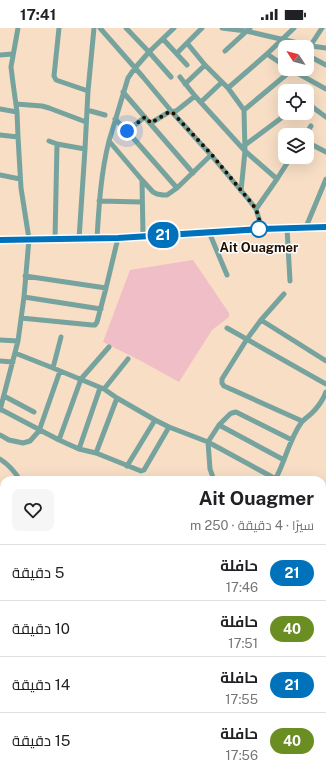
<!DOCTYPE html>
<html lang="ar">
<head>
<meta charset="utf-8">
<style>
	body { margin:0; font-family:"Public Sans",Cairo,sans-serif; background:#f6f6f6; color:#202124; direction:rtl; height:100vh; display:flex; flex-direction:column; font-size:15px; white-space:nowrap }
	* { box-sizing:border-box; margin:0 }
	p { font-size:13px; color:#757577 }
	.icon { flex:none; width:22px; height:22px; fill:none; stroke:currentColor; stroke-width:2; stroke-linecap:round; stroke-linejoin:round }
	.map { position:relative; flex:1; overflow:hidden; direction:ltr }
	.side { position:absolute; left:0px; top:448px; width:326px; height:300px; display:flex; flex-direction:column; background:#fff; border-radius:12px 12px 0 0; box-shadow:0 4px 16px #0002; direction:rtl }
	.side>* { flex:none }
	.badge { padding:0 8px; border-radius:13px; font-size:14px; line-height:26px }
	.needle { width:26px; rotate:306deg }
	.buttons { position:absolute; left:278px; top:12px; display:grid; gap:8px }
	.buttons a { display:grid; place-items:center; width:36px; height:36px; border-radius:8px; background:#fff; box-shadow:0 4px 16px #0002; font-size:20px }
	.you { position:absolute; width:20px; height:20px; margin:-10px; border:3px solid #fff; border-radius:50%; background:#1a73e8; box-shadow:0 0 0 6px #1a73e833 }
	.map>.badge { position:absolute; translate:-50% -50%; box-shadow:0 0 0 2px #fff }
	.round { display:grid; place-items:center; flex:none; width:42px; height:42px; border-radius:8px; background:#f6f6f6 }
	.head { display:flex; align-items:center; justify-content:space-between; height:68px; padding:0 12px }
	h1 { font-size:19px; font-weight:700; line-height:30px }
	ul { padding:0; list-style:none }
	li { display:flex; align-items:center; gap:12px; height:56px; padding:0 12px; border-top:1px solid #e0e0e0 }
	li div { flex:1 }
	li b { display:block; font-size:15px }
	li em { font-style:normal }
	li .badge { min-width:44px; font-weight:700; text-align:center }
	.status { display:flex; justify-content:space-between; align-items:center; height:28px; padding:0 20px; background:#fff; direction:ltr }
	.status svg { height:11px; fill:currentColor }
	.map>svg:first-child { display:block }
	.grass { fill:#f0bec6 }
	.lines { fill:none; stroke-linecap:round; stroke-linejoin:round }
	.minor { stroke:#76a39e; stroke-width:5 }
	.tertiary { stroke:#76a39e; stroke-width:6 }
	.secondary { stroke:#3a837c; stroke-width:7 }
	.line-casing { stroke:#fff; stroke-width:9 }
	.line { stroke:#0072bc; stroke-width:6 }
	.walk { stroke:#211000; stroke-width:4; stroke-dasharray:0 7.2 }
	.stop-dot { fill:#fff; stroke:#0072bc; stroke-width:2 }
	.labels { text-anchor:middle; dominant-baseline:central; stroke-width:3; stroke-linejoin:round; paint-order:stroke }
	.stop-label { font-size:13px; font-weight:bold; fill:#211000; stroke:#fff }
</style>
</head>
<body>
<div class="status"><b>17:41</b><svg viewBox="0 0 49 12"><path d="M0 12V9h3v3zM5 12V6h3v6zM10 12V3h3v9zM15 12V0h3v12zM26 1h20v11H26zM47 4h2v5h-2z"/></svg></div>
<div class="map">
<svg width="326" height="748" viewBox="0 0 326 748">
	<rect width="100%" height="100%" fill="#f7dec5"/>
	<path class="grass" d="M193,232l36,53v4l-17,13 -33,52 -38,-21 -38,-19 27,-72z"/>
	<g class="lines">
		<path class="minor" d="M59,0l-5,48 2,4 32,11
			M100,0l43,49 29,35 39,43 38,45 7,9 6,20
			M126,0l23,24 22,25
			M174,0l-25,24 -14,16 -7,10 -19,63 33,39 11,12 4,2 6,1h4l10,-7 34,-33
			M222,0l24,3 65,15 15,2
			M163,11l24,26
			M187,15l18,22 23,23
			M225,23l25,-23
			M307,23l15,-23
			M177,25l25,-25
			M267,26l18,12
			M0,27l13,-1
			M307,27l19,10
			M290,41l36,20
			M180,49l15,19 50,55 32,28
			M185,56l20,-19
			M123,64l70,81
			M201,74l21,-20
			M307,75l19,14
			M16,76l26,2 7,2 37,14
			M0,81l17,3
			M87,82l18,5
			M244,82l49,-41
			M115,91l12,12 50,57
			M151,95l18,-11 7,-1 4,-3 15,-12
			M127,103l18,-14
			M0,107l18,2
			M305,107l6,-9
			M49,113l8,3 28,5
			M307,114l19,10
			M245,117l43,-32
			M0,147l20,4
			M142,152l1,56
			M241,163l4,-40 -1,-41 -16,-22 39,-34 27,-26
			M99,173l43,1
			M256,181l21,-30 14,-22
			M306,199l20,-48
			M287,200l3,53
			M209,204l18,43
			M97,210c2,-33 4,-66 12,-97
			M55,211l2,-95
			M79,211l6,-90 3,-58 6,-63
			M106,260l12,-50
			M284,266l-23,26 -14,19 -25,40v4l2,3 78,35
			M24,269l77,12
			M21,290l71,7h3l2,-3 9,-34 -81,-12
			M261,292l65,41
			M227,300l99,56
			M0,312l18,1
			M15,325l38,15 51,21 13,9 38,22 14,7 39,15 68,37
			M0,333l13,1
			M53,340l8,-31
			M104,361l24,-30
			M4,368l30,16
			M0,381l59,31 20,9 17,4 45,18 3,-1 25,-43
			M0,382l18,-69 6,-44 5,-58 -8,-51 -3,-51 -1,-25 -4,-29 -2,-16 7,-39
			M219,397l65,35
			M0,407l9,5 14,3 7,-2 9,-10 21,-60
			M59,412l22,-61 28,-32
			M79,421l21,-61
			M96,425l21,-55
			M0,431c8,5 15,13 20,21
			M127,438l28,-46
			M214,452l-4,-11 -2,-27 11,-17 11,-11 2,-1 4,-1 56,28
			M275,452c10,-18 14,-40 26,-57 3,-4 8,-7 11,-10 6,-6 11,-13 14,-21
			M0,460l4,3
			M322,482l4,-11
			M0,492l4,3
			M322,582l4,6
			M0,665l4,3
			M117,744l4,4
			M274,744l4,4
			M299,748l5,-4"/>
		<path class="tertiary" d="M322,694l4,-3
			M242,748l6,-4"/>
		<path class="secondary" d="M0,212l118,-2 144,-9 64,-2"/>
	</g>
	<g class="lines">
		<defs>
			<path id="line" d="M0,212l118,-2 144,-9 64,-2"/>
		</defs>
		<use href="#line" class="line-casing"/>
		<use href="#line" class="line"/>
		<path class="walk" d="M127,103l18,-14 6,6 18,-11h3l40,43 37,45 7,9 6,20h-3"/>
	</g>
	<circle class="stop-dot" cx="259" cy="201" r="8"/>
	<g class="labels">
		<g class="stop-label">
			<text x="259" y="219">Ait Ouagmer</text>
		</g>
	</g>
</svg>
<div class="buttons">
<a><svg class="needle" viewBox="-14 -14 28 28"><path d="M0-13l5 13h-10z" fill="#e53935"/><path d="M0 13l5-13h-10z" fill="#757577"/></svg></a>
<a><svg class="icon" aria-label="locate" viewBox="0 0 24 24"><circle cx="12" cy="12" r="6"/><path d="M12 2v4M12 18v4M2 12h4M18 12h4"/></svg></a>
<a><svg class="icon" aria-label="layers" viewBox="0 0 24 24"><path d="M12 4l9 5-9 5-9-5zM3 14l9 5 9-5"/></svg></a>
</div>
<div class="you" style="left:127px;top:103px"></div>
<b class="badge" style="left:163px;top:207px;background:#0072bc;color:#fff">21</b>
<section class="side">
<div class="head"><div><h1>Ait Ouagmer</h1><p>سيرًا · 4 دقيقة · 250 m</p></div><a class="round"><svg class="icon" aria-label="heart" viewBox="0 0 24 24"><path d="M12 20l-8-8c-3-5 5-10 8-4 3-6 11-1 8 4z"/></svg></a></div>
<ul>
<li><span class="badge" style="background:#0072bc;color:#fff">21</span><div><b>حافلة</b><p>17:46</p></div><em>5 دقيقة</em></li>
<li><span class="badge" style="background:#6b8e23;color:#fff">40</span><div><b>حافلة</b><p>17:51</p></div><em>10 دقيقة</em></li>
<li><span class="badge" style="background:#0072bc;color:#fff">21</span><div><b>حافلة</b><p>17:55</p></div><em>14 دقيقة</em></li>
<li><span class="badge" style="background:#6b8e23;color:#fff">40</span><div><b>حافلة</b><p>17:56</p></div><em>15 دقيقة</em></li>
</ul>
</section>
</div>
</body>
</html>
